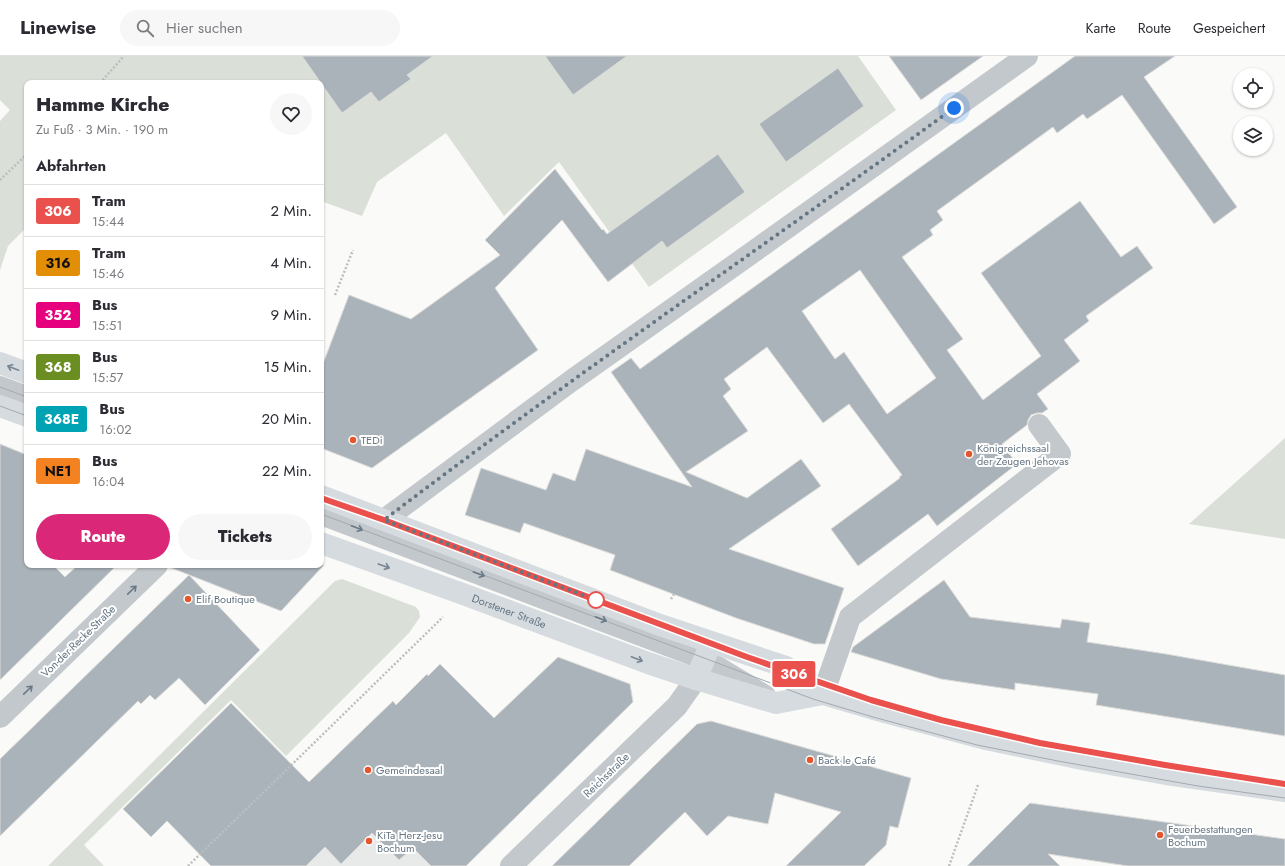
<!DOCTYPE html>
<html lang="de">
<head>
<meta charset="utf-8">
<style>
	body { margin:0; font-family:Jost,sans-serif; background:#f7f7f7; color:#2b2b33; height:100vh; display:flex; flex-direction:column; font-size:15px; white-space:nowrap }
	* { box-sizing:border-box; margin:0 }
	p { font-size:13px; color:#7c7c81 }
	.icon { flex:none; width:22px; height:22px; fill:none; stroke:currentColor; stroke-width:2; stroke-linecap:round; stroke-linejoin:round }
	.map { position:relative; flex:1; overflow:hidden }
	.panel { position:absolute; left:24px; top:24px; width:300px; height:488px; display:flex; flex-direction:column; background:#fff; border-radius:8px; box-shadow:0 1px 3px #0004 }
	.panel>* { flex:none }
	.badge { padding:0 8px; border-radius:3px; font-size:14px; line-height:26px }
	.controls { position:absolute; left:1233px; top:12px; display:grid; gap:8px }
	.controls a { display:grid; place-items:center; width:40px; height:40px; border-radius:50%; background:#fff; box-shadow:0 1px 3px #0004; font-size:20px }
	.you { position:absolute; width:20px; height:20px; margin:-10px; border:3px solid #fff; border-radius:50%; background:#1a73e8; box-shadow:0 0 0 6px #1a73e833 }
	.map>.badge { position:absolute; translate:-50% -50%; box-shadow:0 0 0 2px #fff }
	h2 { padding:0 12px; font-size:15px; line-height:36px }
	.round { display:grid; place-items:center; flex:none; width:42px; height:42px; border-radius:21px; background:#f7f7f7 }
	.overview { display:flex; align-items:center; justify-content:space-between; height:68px; padding:0 12px }
	h1 { font-size:19px; font-weight:800; line-height:30px }
	.button { display:flex; gap:8px; margin-top:auto; padding:8px 12px }
	.button a { flex:1; height:46px; border-radius:24px; background:#db2777; color:#fff; font-size:16px; font-weight:800; line-height:46px; text-align:center }
	.button a+a { background:#f7f7f7; color:#2b2b33 }
	ul { padding:0; list-style:none }
	li { display:flex; align-items:center; gap:12px; height:52px; padding:0 12px; border-top:1px solid #e1e1e2 }
	li div { flex:1 }
	li b { display:block; font-size:15px }
	li em { font-style:normal }
	li .badge { min-width:44px; font-weight:700; text-align:center }
	header { display:flex; align-items:center; gap:24px; box-sizing:border-box; height:56px; padding:0 20px; background:#fff; border-bottom:1px solid #e1e1e2 }
	header strong { font-size:19px }
	nav { display:flex; gap:22px; margin-inline-start:auto; font-size:14px }
	.search { width:280px; height:36px; background:#f7f7f7; display:flex; align-items:center; gap:10px; box-sizing:border-box; padding:0 14px; border-radius:22px; color:#7c7c81; font-size:15px }
	.map>svg:first-child { display:block }
	.built { fill:#e8e9e9 }
	.green { fill:#dadfd7 }
	.building { fill:#aab3b9; stroke:#dcdcda; fill-rule:evenodd }
	.lines { fill:none; stroke-linecap:round; stroke-linejoin:round }
	.path { stroke:#bbbfc2; stroke-width:2.5; stroke-dasharray:2 2; stroke-linecap:butt }
	.minor { stroke:#c3c8cc; stroke-width:22 }
	.major { stroke:#d6dbdf; stroke-width:22 }
	.tram { stroke:#a2aab0; stroke-width:1 }
	.oneway { stroke:#768591 }
	.oneway2 { stroke:#6a7a87 }
	.line-casing { stroke:#fff; stroke-width:9 }
	.line { stroke:#ea504c; stroke-width:6 }
	.walk { stroke:#657683; stroke-width:4; stroke-dasharray:0 7.2 }
	.poi-dot { fill:#e4572e; stroke:#fff; stroke-width:1.5 }
	.stop-dot { fill:#fff; stroke:#ea504c; stroke-width:2 }
	.labels { text-anchor:middle; dominant-baseline:central; stroke-width:4; stroke-linejoin:round; paint-order:stroke }
	.poi-label { font-size:11px; fill:#657683; stroke:#fff; text-anchor:start }
	.street-label { font-size:11px; fill:#657683; stroke:#fff }
</style>
</head>
<body>
<header>
<strong>Linewise</strong>
<div class="search"><svg class="icon" aria-label="search" viewBox="0 0 24 24"><circle cx="10" cy="10" r="6"/><path d="M15 15l6 6"/></svg>Hier suchen</div>
<nav><a>Karte</a><a>Route</a><a>Gespeichert</a></nav>
</header>
<div class="map">
<svg width="1285" height="810" viewBox="0 0 1285 810">
	<rect width="100%" height="100%" fill="#fafaf8"/>
	<path class="built" d="M375,753l56,57h-125l33,-32z"/>
	<path class="green" d="M0,0h858l38,54 -247,177 -90,-125 -55,54 -58,-83 -69,49 -15,34 -41,-15v-118h-294v144l-19,19 -8,24v-149l10,-11 -10,-10z
		M1285,382v101l-96,-15z
		M342,523l74,28 3,4 1,6 -11,16 -123,123 -55,-56 -147,145 20,21h-56l287,-285z"/>
	<path class="building" d="M302,0h131l-26,19 4,4 -32,23 -8,-10 -29,21z
		M545,0h82l-54,39z
		M889,0h94l-62,44z
		M1075,0h100l-31,21 93,130 -23,17 -92,-129 -35,24 -4,-5 -26,19 -4,-6 -116,84 6,9 -13,10 3,5 -31,22 61,82 -16,11 36,50 58,-44 -60,-83 99,-72 41,56 16,-11 16,22 -67,48 3,5 -25,19 16,21 -43,33 11,15 -6,4h-5l-6,2 -3,5 -1,5 -25,19 15,20 -80,62 -9,-12 -70,52 -27,-37 69,-51 -1,-1 3,-2 -53,-71 -26,19 -56,-76 -43,32 7,10 -8,7 25,35 -62,41 61,26 54,-39 20,27 -92,63 115,39 -19,56h-11l-78,-26 -126,-48 5,-15 -91,-32 -4,10 -55,-18 16,-47 65,22 7,-17 22,8 11,-32 106,38 -81,-115 20,-14 9,11zM860,214l76,108 -49,36 -43,-62 -9,7 -33,-48z
		M838,12l26,38 -78,56 -27,-38z
		M718,98l27,38 -78,56 -5,-7 -54,41 -46,-62 -67,68 43,62 -166,118 -51,-20v-79l28,-74 62,24 89,-64 -15,-15 70,-71 47,61 1,-1 4,5z
		M0,388l27,11v110h26l12,12 13,-12h39l-117,115z
		M169,509h155l-43,46 -112,-44z
		M189,519l71,75 -55,55 -26,-27 -24,22 -5,-5 -9,9 -3,-3 -138,135v-77z
		M944,524l26,37 90,11 2,-9 28,4 -3,19 79,12 119,21v61l-189,-31 2,-11 -83,-11v7l-74,-11 -90,-27 2,-5z
		M558,601l72,27 3,18 -167,164h-35l-18,-18 -14,12 -27,-27 -31,31 -16,-17 -19,19h-95l-44,-45 -16,16 -28,-28 108,-106 78,79 84,-81 3,4 31,-31 1,2 12,-12 54,54z
		M711,665l200,57 -13,50 -8,-2 -4,19 -22,21h-78l55,-54 -66,-19 -7,31 -40,-8 -21,20 -22,-24 -56,54h-77l145,-142z
		M1030,747l255,36v27h-157l-80,-12 12,12h-93z"/>
	<g class="lines">
		<path class="path" d="M100,27l24,-27
			M0,124l27,-26
			M335,239l18,-45
			M671,543l3,-5
			M188,810l255,-249
			M949,810l29,-81"/>
		<path class="minor" d="M0,331l27,10
			M321,458l383,145 61,37
			M384,464l187,-139 182,-129 274,-196
			M823,638l27,-77 210,-163 -21,-29
			M0,661l157,-152
			M511,810l166,-160 19,-27"/>
		<g class="major">
			<path d="M0,307l27,10"/>
			<path d="M0,350l27,10"/>
			<path d="M321,440l339,129 126,42 37,27 51,15 112,30 101,21 79,14 119,17"/>
			<path id="s1" d="M321,487l142,51 185,69 48,16 80,24 47,-9"/>
			<path d="M696,623l15,-36"/>
		</g>
		<path class="tram" d="M0,331l27,10
			M0,350l27,10
			M321,442c104,35 206,75 309,115 80,31 161,63 243,88 134,41 273,62 412,83
			M321,458l423,159 69,26 60,18 104,28 81,16 140,25 87,12"/>
	</g>
	<defs><path id="oneway-shaft" d="M-6 0H5M1.5-3L5.5 0L1.5 3" fill="none" stroke-width="1.6" stroke-linecap="round" stroke-linejoin="round"/></defs>
	<g class="oneway">
		<use href="#oneway-shaft" transform="translate(13 312) rotate(-159)"/>
		<use href="#oneway-shaft" transform="translate(384 510) rotate(20)"/>
		<use href="#oneway-shaft" transform="translate(637 603) rotate(21)"/>
	</g>
	<g class="oneway2">
		<use href="#oneway-shaft" transform="translate(357 472) rotate(21)"/>
		<use href="#oneway-shaft" transform="translate(479 518) rotate(20)"/>
		<use href="#oneway-shaft" transform="translate(132 534) rotate(-44)"/>
		<use href="#oneway-shaft" transform="translate(601 563) rotate(21)"/>
		<use href="#oneway-shaft" transform="translate(28 634) rotate(-44)"/>
	</g>
	<g class="lines">
		<defs>
			<path id="line" d="M321,442l63,22 363,137 124,43 70,20 99,23 125,22 120,19"/>
		</defs>
		<use href="#line" class="line-casing"/>
		<use href="#line" class="line"/>
		<path class="walk" d="M596,544l-212,-80c186,-142 380,-274 570,-412"/>
	</g>
	<g class="poi-dot">
		<circle cx="353" cy="384" r="4"/>
		<circle cx="969" cy="398" r="4"/>
		<circle cx="188" cy="543" r="4"/>
		<circle cx="810" cy="704" r="4"/>
		<circle cx="368" cy="714" r="4"/>
		<circle cx="1160" cy="779" r="4"/>
		<circle cx="369" cy="785" r="4"/>
	</g>
	<circle class="stop-dot" cx="596" cy="544" r="8"/>
	<g class="labels">
		<g class="poi-label">
			<text x="361" y="384">TEDi</text>
			<text x="977" y="392">Königreichssaal<tspan x="977" dy="13">der Zeugen Jehovas</tspan></text>
			<text x="196" y="543">Elif Boutique</text>
			<text x="818" y="704">Back le Café</text>
			<text x="376" y="714">Gemeindesaal</text>
			<text x="1168" y="773">Feuerbestattungen<tspan x="1168" dy="13">Bochum</tspan></text>
			<text x="377" y="779">KiTa Herz-Jesu<tspan x="377" dy="13">Bochum</tspan></text>
		</g>
		<g class="street-label">
			<text stroke="none"><textPath href="#s1" startOffset="200">Dorstener Straße</textPath></text>
			<text transform="translate(78 585) rotate(-44)">Von-der-Recke-Straße</text>
			<text transform="translate(606 719) rotate(-44)">Reichsstraße</text>
		</g>
	</g>
</svg>
<div class="controls">
<a><svg class="icon" aria-label="locate" viewBox="0 0 24 24"><circle cx="12" cy="12" r="6"/><path d="M12 2v4M12 18v4M2 12h4M18 12h4"/></svg></a>
<a><svg class="icon" aria-label="layers" viewBox="0 0 24 24"><path d="M12 4l9 5-9 5-9-5zM3 14l9 5 9-5"/></svg></a>
</div>
<div class="you" style="left:954px;top:52px"></div>
<b class="badge" style="left:794px;top:618px;background:#ea504c;color:#fff">306</b>
<section class="panel">
<div class="overview"><div><h1>Hamme Kirche</h1><p>Zu Fuß · 3 Min. · 190 m</p></div><a class="round"><svg class="icon" aria-label="heart" viewBox="0 0 24 24"><path d="M12 20l-8-8c-3-5 5-10 8-4 3-6 11-1 8 4z"/></svg></a></div>
<h2>Abfahrten</h2>
<ul>
<li><span class="badge" style="background:#ea504c;color:#fff">306</span><div><b>Tram</b><p>15:44</p></div><em>2 Min.</em></li>
<li><span class="badge" style="background:#e28e07;color:#111">316</span><div><b>Tram</b><p>15:46</p></div><em>4 Min.</em></li>
<li><span class="badge" style="background:#e6007e;color:#fff">352</span><div><b>Bus</b><p>15:51</p></div><em>9 Min.</em></li>
<li><span class="badge" style="background:#6b8e23;color:#fff">368</span><div><b>Bus</b><p>15:57</p></div><em>15 Min.</em></li>
<li><span class="badge" style="background:#00a3b4;color:#fff">368E</span><div><b>Bus</b><p>16:02</p></div><em>20 Min.</em></li>
<li><span class="badge" style="background:#f58220;color:#111">NE1</span><div><b>Bus</b><p>16:04</p></div><em>22 Min.</em></li>
</ul>
<div class="button"><a>Route</a><a>Tickets</a></div>
</section>
</div>
</body>
</html>
